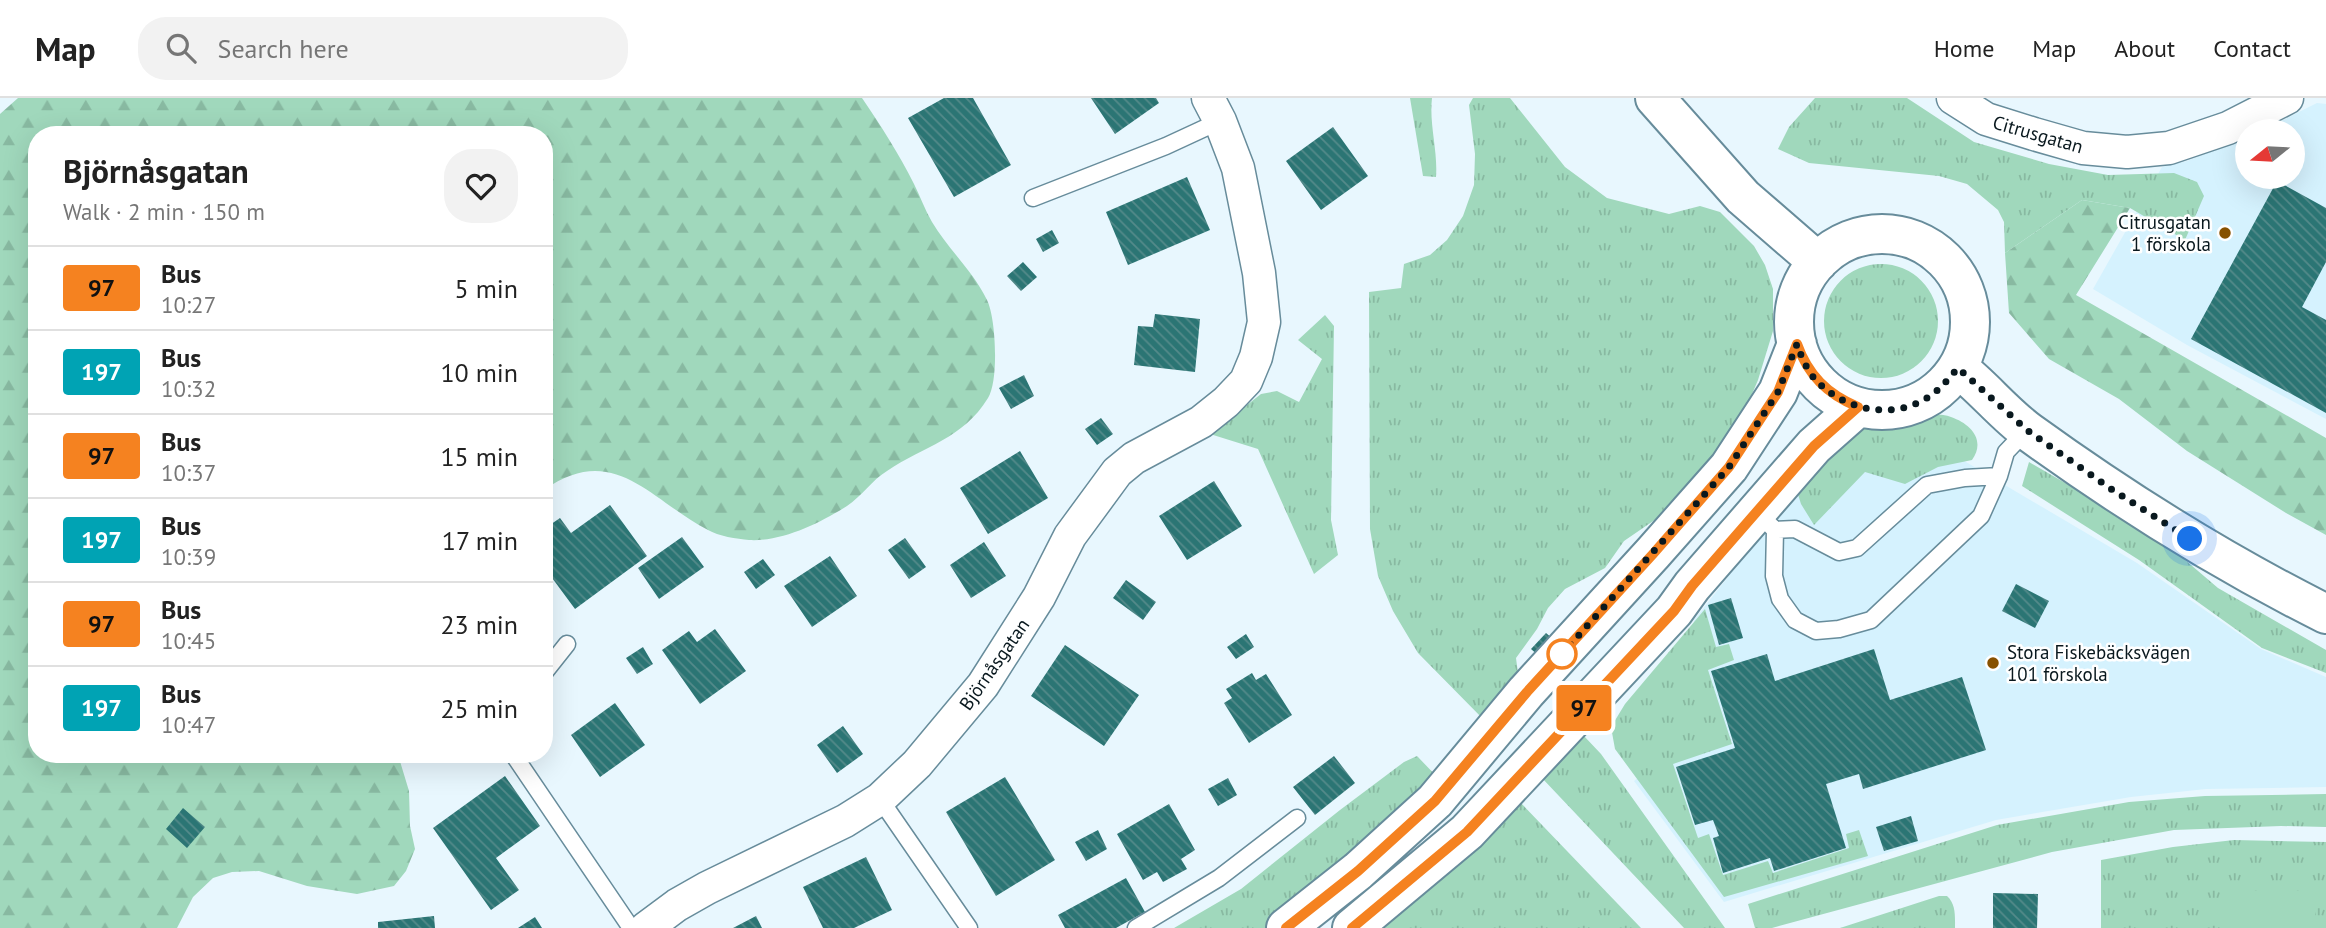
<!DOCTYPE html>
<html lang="en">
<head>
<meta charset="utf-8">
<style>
	body { margin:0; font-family:"PT Sans",sans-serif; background:#f2f2f2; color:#222; height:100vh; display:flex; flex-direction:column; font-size:26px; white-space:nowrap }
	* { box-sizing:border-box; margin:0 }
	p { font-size:23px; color:#767676 }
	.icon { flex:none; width:38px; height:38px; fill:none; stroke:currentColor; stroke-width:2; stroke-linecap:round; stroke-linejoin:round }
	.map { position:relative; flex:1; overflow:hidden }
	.side { position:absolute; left:28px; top:28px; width:525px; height:637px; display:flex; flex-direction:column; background:#fff; border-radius:28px; box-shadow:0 7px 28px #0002 }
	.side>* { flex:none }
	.badge { padding:0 14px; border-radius:5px; font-size:24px; line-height:46px }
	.needle { width:46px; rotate:252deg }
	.tools { position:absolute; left:2235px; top:21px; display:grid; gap:14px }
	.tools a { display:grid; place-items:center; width:70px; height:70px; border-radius:50%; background:#fff; box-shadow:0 7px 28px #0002; font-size:35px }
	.you { position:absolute; width:35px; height:35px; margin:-18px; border:5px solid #fff; border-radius:50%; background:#1a73e8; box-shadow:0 0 0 10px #1a73e833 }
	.map>.badge { position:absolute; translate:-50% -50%; box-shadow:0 0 0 4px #fff }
	.round { display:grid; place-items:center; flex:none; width:74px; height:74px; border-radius:28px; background:#f2f2f2 }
	.summary { display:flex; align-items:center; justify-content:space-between; height:119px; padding:0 35px }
	h1 { font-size:33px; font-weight:700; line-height:52px }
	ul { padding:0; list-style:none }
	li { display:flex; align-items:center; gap:21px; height:84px; padding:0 35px; border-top:2px solid #e0e0e0 }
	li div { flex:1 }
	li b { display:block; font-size:26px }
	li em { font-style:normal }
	li .badge { min-width:77px; font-weight:700; text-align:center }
	header { display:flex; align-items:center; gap:42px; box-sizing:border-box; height:98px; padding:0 35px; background:#fff; border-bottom:2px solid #e0e0e0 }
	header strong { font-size:33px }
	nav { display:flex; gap:38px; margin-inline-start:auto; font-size:24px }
	.search { width:490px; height:63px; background:#f2f2f2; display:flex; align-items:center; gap:18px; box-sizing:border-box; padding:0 24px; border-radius:28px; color:#767676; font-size:26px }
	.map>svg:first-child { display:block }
	.built { fill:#d5f2fe }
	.grass { fill:url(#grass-tufts) }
	.forest { fill:url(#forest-firs) }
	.park { fill:#a0d8bc }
	.building { fill:url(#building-back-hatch) }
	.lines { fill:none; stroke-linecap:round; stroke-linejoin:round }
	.service-casing { stroke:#678c9b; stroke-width:19 }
	.minor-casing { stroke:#678c9b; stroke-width:35 }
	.tertiary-casing { stroke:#678c9b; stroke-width:42 }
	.service { stroke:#fff; stroke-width:16 }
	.minor { stroke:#fff; stroke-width:32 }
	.tertiary { stroke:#fff; stroke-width:38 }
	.line-casing { stroke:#fff; stroke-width:16 }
	.line { stroke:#f58220; stroke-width:10 }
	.walk { stroke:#09181e; stroke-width:7; stroke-dasharray:0 12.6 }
	.poi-dot { fill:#875100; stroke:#fff; stroke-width:2.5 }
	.stop-dot { fill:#fff; stroke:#f58220; stroke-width:3.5 }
	.labels { text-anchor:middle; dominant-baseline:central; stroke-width:5; stroke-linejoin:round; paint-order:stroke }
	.street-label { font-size:19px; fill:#09181e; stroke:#fff }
	.poi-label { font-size:19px; fill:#09181e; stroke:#fff; text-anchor:end }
</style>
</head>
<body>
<header>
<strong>Map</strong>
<div class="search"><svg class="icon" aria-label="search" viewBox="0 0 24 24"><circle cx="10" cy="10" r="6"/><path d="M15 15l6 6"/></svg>Search here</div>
<nav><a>Home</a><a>Map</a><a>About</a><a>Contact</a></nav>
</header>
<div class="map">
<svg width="2326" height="830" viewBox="0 0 2326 830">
	<defs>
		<pattern id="grass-tufts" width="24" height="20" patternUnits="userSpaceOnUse" patternTransform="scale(1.75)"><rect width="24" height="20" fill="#a0d8bc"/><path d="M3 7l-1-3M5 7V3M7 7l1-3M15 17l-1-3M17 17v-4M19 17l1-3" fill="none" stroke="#88b9a1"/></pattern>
		<pattern id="forest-firs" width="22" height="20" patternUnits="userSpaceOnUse" patternTransform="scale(1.75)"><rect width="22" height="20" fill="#a0d8bc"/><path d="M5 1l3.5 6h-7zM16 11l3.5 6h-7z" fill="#88b9a1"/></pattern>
		<pattern id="building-back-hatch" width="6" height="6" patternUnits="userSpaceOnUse" patternTransform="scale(1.75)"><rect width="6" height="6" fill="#2b7574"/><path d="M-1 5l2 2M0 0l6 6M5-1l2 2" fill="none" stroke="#548a8a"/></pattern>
	</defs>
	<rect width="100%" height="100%" fill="#e8f7fe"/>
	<path class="built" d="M2317,5l9,1v315l-139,-74 -94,-56 69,-122 25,-6 60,-24v40h45v-46h-31z
		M1939,348l198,117 124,86 65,28v110l-120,2 -75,8 -135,23 -272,82 -90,-121 24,-20 33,-79 3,-62 60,-76 62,-68z"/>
	<path class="grass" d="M1410,0h22c-3,27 6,52 4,79l-13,-1z
		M1473,0h37l55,69 42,31 62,16 31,-8 20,6 34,34 11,19 8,24v42l-15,49 -20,47 -79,90 -35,24 -19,27 -40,21 -17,19 -11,21 -21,29 3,23 -33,41 -68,-69 -25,-42 -15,-35 -8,-47 -1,-237 32,-4 3,-24 26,-9 17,-15 16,-24 11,-31 1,-31 -6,-49z
		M1815,0h92l67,44 75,22 59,11 66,-2 23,9 7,14 -19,44 -55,-32 -48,-8 -77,53 -1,-31 -6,-12 -31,-26 -28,-8 -130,-13 -31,-14 11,-22z
		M1824 223a57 57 0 1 1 114 0a57 57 0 1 1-114 0Z
		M1325,217l9,11 -3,194 7,35 -24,19 -56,-125 -48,-15 51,-40 16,-3 22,11 23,-43 -24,-19z
		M1916,317c11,0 26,-2 35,2 20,7 35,23 21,43l-34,7 -33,17 -40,-12 -51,53 -13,-21 -5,-16 22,-37 53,-26z
		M2029,364l128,74 61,52 108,62v23l-64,-25 -123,-88 -117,-74z
		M1705,511l11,38 13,-3 5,16 -26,10 24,74 -59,20 25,74 11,-4 14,41 45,-14 5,12 76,-25 -3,-14 13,-4 9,26 -144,41 -109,-148 -4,-22 14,-23z
		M1584,638l17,18 124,174h-41l-143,-151z
		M1417,658l24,25 -173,147h-94l67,-39 99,-79 64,-48z
		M2326,696v33l-45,-1 -107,4 -122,22 -280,76h-17l-7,-24 249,-79 132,-23 76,-6z
		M1520,704l121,126h-261z
		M2234,742l92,2v86h-225v-68l72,-13z
		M1939,798h8c9,8 8,20 8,32h-115z"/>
	<path class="forest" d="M18,0h844c19,28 37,56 52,86 6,12 11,26 18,38 16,27 41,49 55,78 9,18 12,81 1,98 -25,41 -64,48 -101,73 -15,9 -25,25 -40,35 -27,17 -65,36 -98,34 -12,-1 -31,-4 -41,-10 -57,-29 -94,-90 -164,-40v-355h-507v619h358l4,4 10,33 1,35 5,23 -9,22 -12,15 -37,8 -50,-8 -48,-15 -27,1 -19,6 -20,19 -16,31h-177v-814z
		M2082,102l48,8 -54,87 250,143v97l-40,-22 -99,-62 -68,-52 -70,-40 -40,-46 -4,-60z"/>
	<path class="park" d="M2223,793h93l-1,37h-92z"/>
	<path class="building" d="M944,0h29l38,67 -57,32 -46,-79z
		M1091,0h65l3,5 -44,31z
		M1333,29l35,49 -47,34 -35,-49z
		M1187,79l23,53 -82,35 -22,-53z
		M2277,83l49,27v54l-24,45 24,13v93l-135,-74z
		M1052,132l7,13 -16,9 -7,-13z
		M1023,164l14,15 -16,14 -14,-15z
		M1155,216l45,5 -5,53 -61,-7 4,-39 15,1z
		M1024,277l10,21 -23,13 -12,-21z
		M1101,320l12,16 -16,11 -12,-16z
		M1020,353l28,47 -60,36 -28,-46z
		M1214,383l28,45 -55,34 -28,-44z
		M610,407l37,51 -72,53 -31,-42v-38l16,-11 11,15z
		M682,439l22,30 -45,32 -21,-31z
		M905,440l21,29 -17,12 -21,-29z
		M984,444l22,34 -35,22 -21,-33z
		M830,458l27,40 -45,31 -28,-41z
		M763,461l12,16 -19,14 -12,-17z
		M1126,482l30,22 -13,18 -30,-22z
		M2016,486l33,17 -14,27 -33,-17z
		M1731,500l12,40 -24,7 -11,-40z
		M715,531l31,42 -46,33 -38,-54 27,-19 8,11z
		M1546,535l7,6 -14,17 -8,-7z
		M1246,536l8,13 -18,12 -9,-12z
		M1065,547l74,50 -35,51 -73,-50z
		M643,549l10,17 -16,10 -11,-16z
		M1874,551l16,51 72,-23 24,73 -123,39 -4,-15 -33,10 20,64 -72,23 -4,-13 -47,15 -10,-35 6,-2 -6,-16 -18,5 -19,-58 59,-19 -24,-77 56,-17 8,27z
		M1252,575l4,7 10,-6 26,41 -43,28 -25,-40 8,-5 -6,-9z
		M615,605l30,42 -45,32 -29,-42z
		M843,628l20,28 -26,19 -20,-28z
		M1334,658l21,27 -40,32 -22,-28z
		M505,678l35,50 -44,32 23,32 -28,20 -58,-82z
		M1005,679l50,83 -59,36 -50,-84z
		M1228,680l9,17 -19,11 -10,-17z
		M1169,706l26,46 -14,9 6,10 -24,13 -6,-10 -14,8 -26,-46z
		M183,710l22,19 -18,21 -21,-19z
		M1911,718l7,25 -34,10 -8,-24z
		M1098,732l9,19 -21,12 -11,-19z
		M866,759l26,53 -38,18h-31l-20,-41z
		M1126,780l19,34 -29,16h-51l-7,-13z
		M1993,795l45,1 -1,34h-44z
		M434,818l1,12h-57v-6z
		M756,818l6,12h-29z
		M535,819l7,11h-24z"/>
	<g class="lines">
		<defs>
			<path id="service" d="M1033,100l133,-52 54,-25
				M1769,426l6,6 20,-1 44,23 18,-4 70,-63 38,-7 34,-2
				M1775,432l-1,46 6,23 15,21 21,11 23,-2 32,-9 110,-104 18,-40 7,-24 21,-22
				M544,575l23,-29
				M513,656l118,174
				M880,701l89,129
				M1136,830l83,-50 78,-60"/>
			<path id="minor" d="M1953,0l33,21 48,15 49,14 44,4 42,-4 59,-20 59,-30
				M646,830l31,-23 30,-17 138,-67 35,-22 37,-35 66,-79 56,-88 31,-61 47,-64 17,-14 67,-36 25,-20 20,-21 10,-24 8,-35 -5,-49 -21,-105 -18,-47 -12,-23"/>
			<path id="tertiary" d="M1655,0l88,99 75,65
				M1794 224a88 88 0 1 1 176 0a88 88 0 1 1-176 0Z
				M1958,270c25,19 45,45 71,64 94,68 193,130 297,182
				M1286,830l72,-57 77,-70 91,-109 127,-139 76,-86 49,-75 19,-48
				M1352,830l115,-96 207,-221 18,-25 122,-140 44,-39"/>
		</defs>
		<use href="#service" class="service-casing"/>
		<use href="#minor" class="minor-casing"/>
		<use href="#tertiary" class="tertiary-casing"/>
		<use href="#service" class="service"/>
		<use href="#minor" class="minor"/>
		<use href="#tertiary" class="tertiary"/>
	</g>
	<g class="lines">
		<defs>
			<path id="line" d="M1286,830l72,-57 77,-70 92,-109 126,-138 76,-87 49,-75 19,-48c11,31 30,50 61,63l-44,39 -122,140 -18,25 -207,221 -115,96"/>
		</defs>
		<use href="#line" class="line-casing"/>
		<use href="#line" class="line"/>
		<path class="walk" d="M1562,556l167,-187 49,-75 19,-48c4,12 9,24 17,34 27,31 76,43 113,20 13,-8 21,-19 31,-30l69,62 84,59 79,50"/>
	</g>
	<g class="poi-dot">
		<circle cx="2225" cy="135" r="7"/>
		<circle cx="1993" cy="565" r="7"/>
	</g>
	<circle class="stop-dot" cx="1562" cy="556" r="14"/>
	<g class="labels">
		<g class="street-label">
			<text transform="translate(2038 36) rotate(16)">Citrusgatan</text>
			<text transform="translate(994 566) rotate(-55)">Björnåsgatan</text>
		</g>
		<g class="poi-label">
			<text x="2211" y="124">Citrusgatan<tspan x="2211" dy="22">1 förskola</tspan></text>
			<text x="2007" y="554" text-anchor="start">Stora Fiskebäcksvägen<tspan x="2007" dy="22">101 förskola</tspan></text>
		</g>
	</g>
</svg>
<div class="tools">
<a><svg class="needle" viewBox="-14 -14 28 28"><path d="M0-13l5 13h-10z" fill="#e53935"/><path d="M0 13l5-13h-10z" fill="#767676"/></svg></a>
</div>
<div class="you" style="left:2190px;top:441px"></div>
<b class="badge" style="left:1584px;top:610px;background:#f58220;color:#111">97</b>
<section class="side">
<div class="summary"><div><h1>Björnåsgatan</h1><p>Walk · 2 min · 150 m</p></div><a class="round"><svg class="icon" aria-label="heart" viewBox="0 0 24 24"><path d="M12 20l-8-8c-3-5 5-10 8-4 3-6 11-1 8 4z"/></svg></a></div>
<ul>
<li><span class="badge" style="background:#f58220;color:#111">97</span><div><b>Bus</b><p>10:27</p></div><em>5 min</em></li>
<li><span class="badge" style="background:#00a3b4;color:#fff">197</span><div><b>Bus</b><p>10:32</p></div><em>10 min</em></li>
<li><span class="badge" style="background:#f58220;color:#111">97</span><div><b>Bus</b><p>10:37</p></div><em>15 min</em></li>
<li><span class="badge" style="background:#00a3b4;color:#fff">197</span><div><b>Bus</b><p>10:39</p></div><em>17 min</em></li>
<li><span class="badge" style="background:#f58220;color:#111">97</span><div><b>Bus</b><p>10:45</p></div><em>23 min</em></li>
<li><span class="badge" style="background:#00a3b4;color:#fff">197</span><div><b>Bus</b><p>10:47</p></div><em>25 min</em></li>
</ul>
</section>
</div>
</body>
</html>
